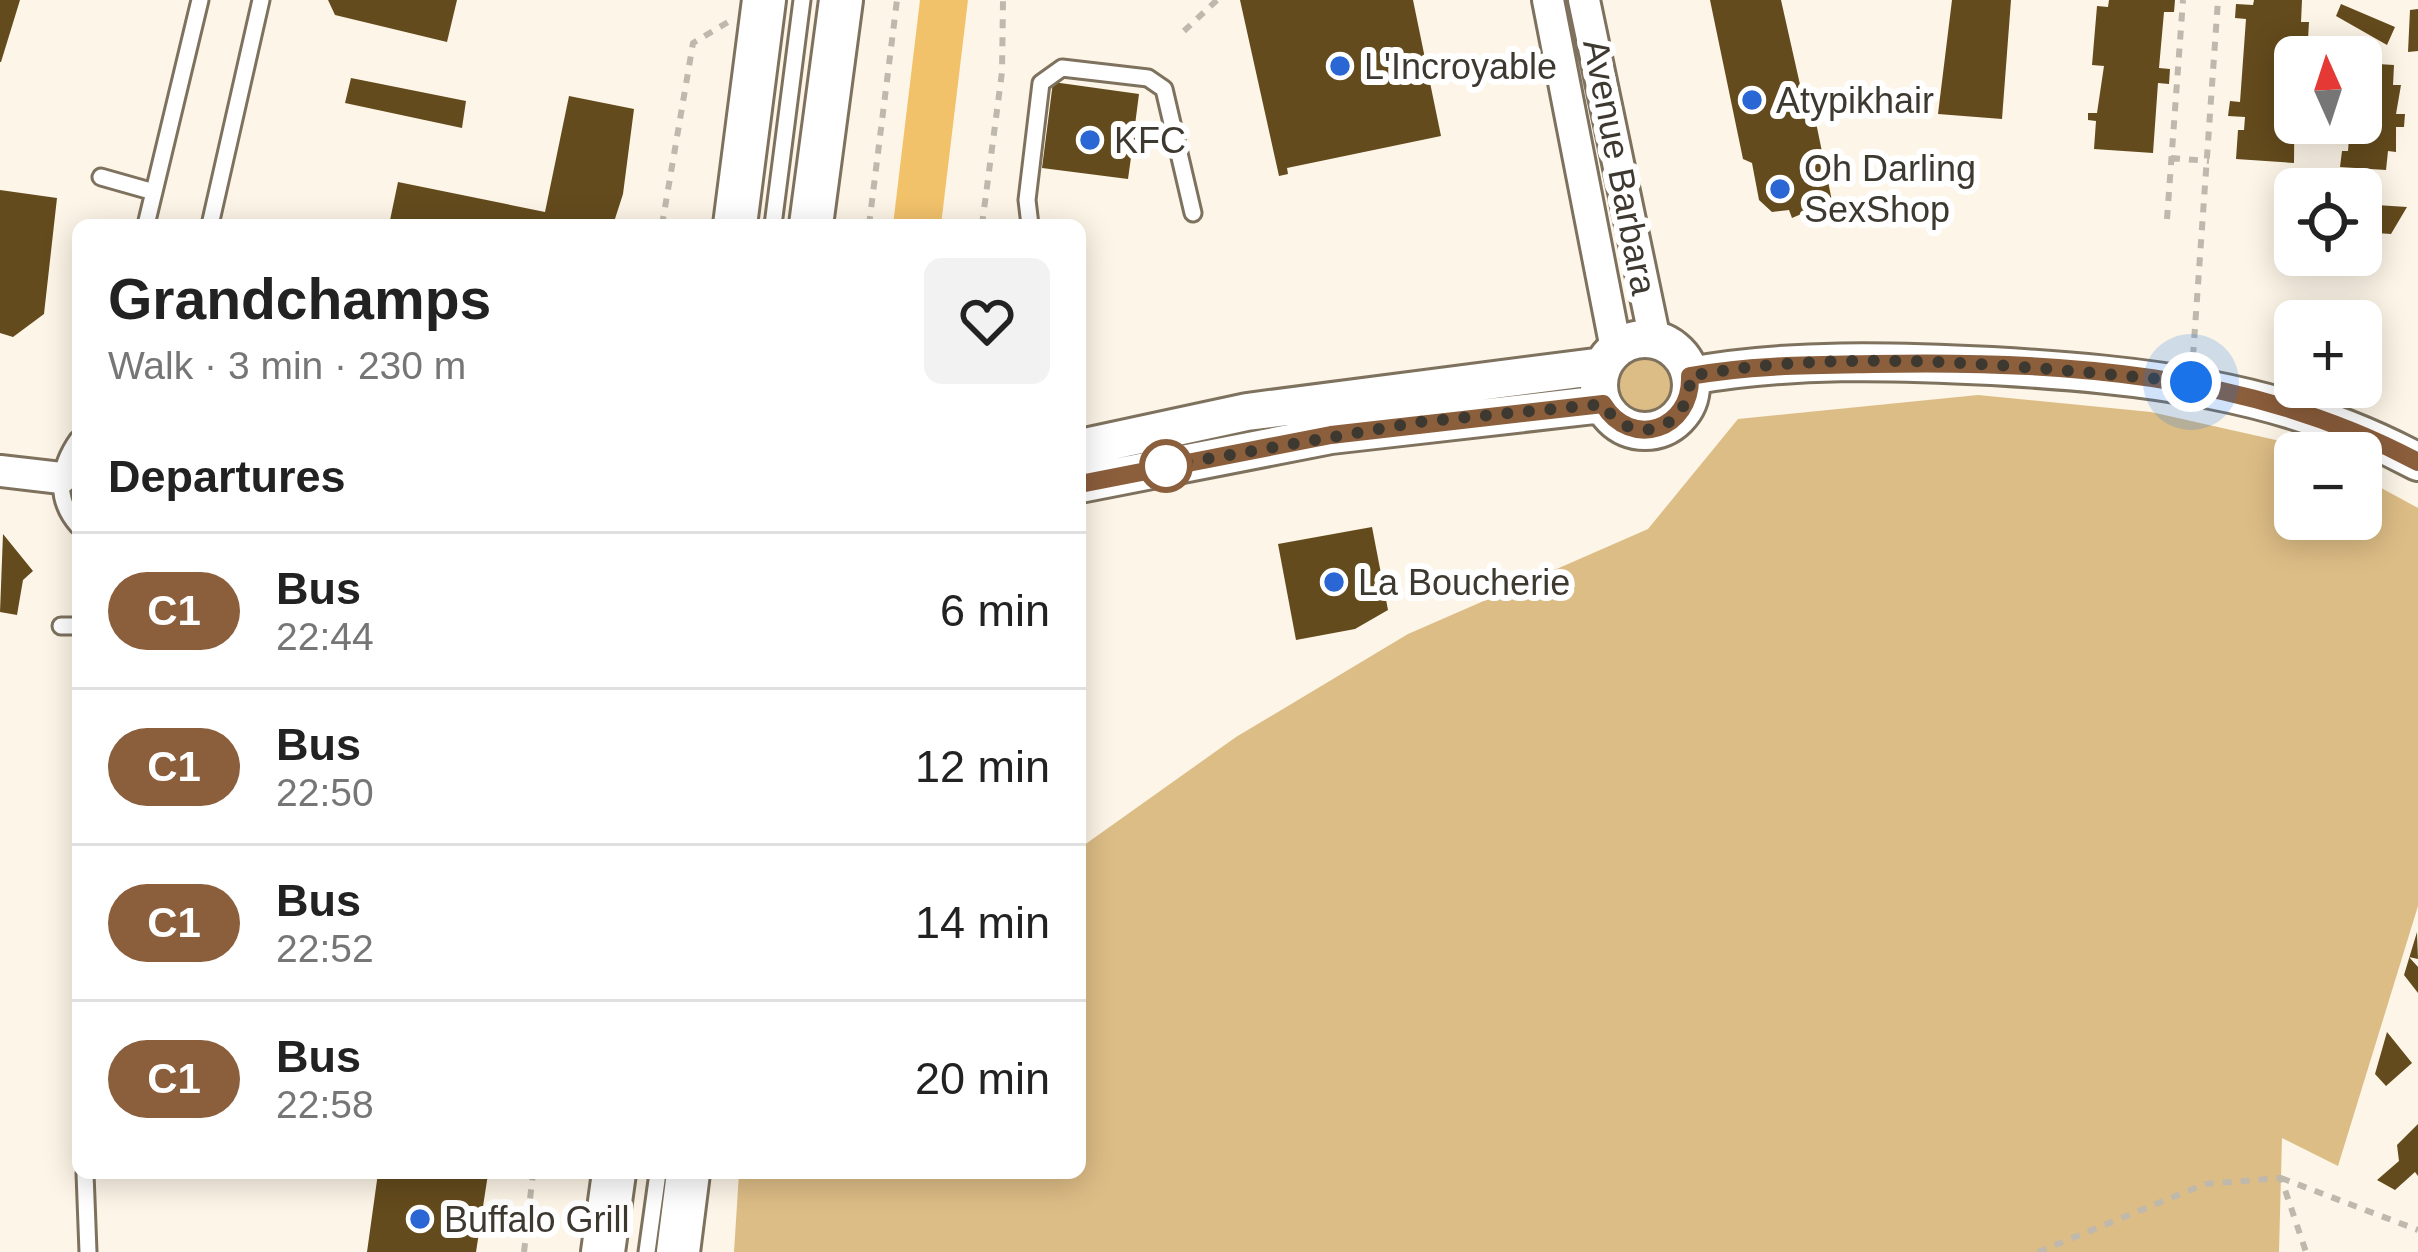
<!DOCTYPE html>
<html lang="en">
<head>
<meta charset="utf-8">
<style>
	body { margin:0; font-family:Arial,sans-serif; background:#f2f2f2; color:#222; height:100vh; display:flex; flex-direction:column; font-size:45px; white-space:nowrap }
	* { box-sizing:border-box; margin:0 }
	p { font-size:39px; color:#767676 }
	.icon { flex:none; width:66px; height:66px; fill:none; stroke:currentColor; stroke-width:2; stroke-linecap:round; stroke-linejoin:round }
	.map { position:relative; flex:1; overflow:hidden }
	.side { position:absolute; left:72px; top:219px; width:1014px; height:960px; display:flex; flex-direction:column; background:#fff; border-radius:18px; box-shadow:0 6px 30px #0003 }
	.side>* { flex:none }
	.badge { padding:0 24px; border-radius:39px; font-size:42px; line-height:78px }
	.needle { width:78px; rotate:357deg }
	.buttons { position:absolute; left:2274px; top:36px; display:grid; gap:24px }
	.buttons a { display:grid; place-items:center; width:108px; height:108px; border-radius:18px; background:#fff; box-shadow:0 6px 30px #0003; font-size:60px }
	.you { position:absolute; width:60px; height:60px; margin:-30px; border:9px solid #fff; border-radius:50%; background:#1a73e8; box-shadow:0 0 0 18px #1a73e833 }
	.map>.badge { position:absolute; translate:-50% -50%; box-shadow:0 0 0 6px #fff }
	h2 { padding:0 36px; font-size:45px; line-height:108px }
	.round { display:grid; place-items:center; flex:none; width:126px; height:126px; border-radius:18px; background:#f2f2f2 }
	.head { display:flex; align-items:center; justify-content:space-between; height:204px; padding:0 36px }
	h1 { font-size:57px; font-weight:600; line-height:90px }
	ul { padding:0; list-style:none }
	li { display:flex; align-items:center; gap:36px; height:156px; padding:0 36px; border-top:3px solid #e0e0e0 }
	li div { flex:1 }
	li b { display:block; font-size:45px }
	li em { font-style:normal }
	li .badge { min-width:132px; font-weight:700; text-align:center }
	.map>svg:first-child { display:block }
	.green { fill:#ddbd86 }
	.water { fill:#f2c26b }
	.building { fill:#644b1d }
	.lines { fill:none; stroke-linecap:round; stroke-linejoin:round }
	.service-casing { stroke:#7e725e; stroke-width:21 }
	.minor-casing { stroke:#7e725e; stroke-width:36 }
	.tertiary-casing { stroke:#7e725e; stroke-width:42 }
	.secondary-casing { stroke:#7e725e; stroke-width:48 }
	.path { stroke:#bfb8ac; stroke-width:6; stroke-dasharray:9 9; stroke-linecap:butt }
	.service { stroke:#fff; stroke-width:15 }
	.minor { stroke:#fff; stroke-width:30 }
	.tertiary { stroke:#fff; stroke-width:36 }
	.secondary { stroke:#fff; stroke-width:42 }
	.line-casing { stroke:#fff; stroke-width:27 }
	.line { stroke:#8b5e3c; stroke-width:18 }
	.walk { stroke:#3e3930; stroke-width:12; stroke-dasharray:0 21.6 }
	.poi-dot { fill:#2a67d5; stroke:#fff; stroke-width:4.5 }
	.stop-dot { fill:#fff; stroke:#8b5e3c; stroke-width:6 }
	.labels { text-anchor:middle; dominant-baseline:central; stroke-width:12; stroke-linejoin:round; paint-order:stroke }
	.poi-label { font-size:36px; fill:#3e3930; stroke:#fff; text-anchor:start }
	.street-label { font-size:36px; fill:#3e3930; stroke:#fff }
</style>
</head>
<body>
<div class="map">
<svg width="2418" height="1252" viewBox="0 0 2418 1252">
	<rect width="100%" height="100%" fill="#fdf5e7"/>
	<path class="green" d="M1616 385a29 29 0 1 1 58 0a29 29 0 1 1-58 0Z
		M1978,395l173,17 151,34 13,7h-20v66h66v-42l57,31v398l-80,260 -56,-28 -3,114h-1545l5,-79h341v-325l156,-111 172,-103 240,-105 90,-110z"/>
	<path class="water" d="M920,0h48l-27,225h-48z"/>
	<path class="building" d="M0,0h20l-19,62h-1z
		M328,0h129l-10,42 -112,-27z
		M1240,0h173l28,136 -154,32 1,6 -9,2z
		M1710,0h71l20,89 8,-1 23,113 -40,17 -3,-8 -17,2 -13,-12 -7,-37 -9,-4z
		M1952,0h59l-9,119 -64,-5z
		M2109,0h66l-1,12h-10l-5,56 11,1 -1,15 -11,-1 -5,70 -59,-4 2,-28 -8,-1v-7h9l7,-47 -12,-1 5,-59 11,1z
		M2254,0h48l-1,22h8l-2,35h-12l-1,106 -58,-4 2,-29h6l1,-13 -17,-1 2,-15 10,1 6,-83 -11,-1 1,-14 17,1z
		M2341,4l54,23 -8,18 -51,-29z
		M2418,9v42l-10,1 2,-42z
		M2361,63l33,2 -1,20h8l-5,29h9l-1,13h-8v25l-8,-1 -2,19 -46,-3 2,-16h6l2,-28h11z
		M351,78l115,23 -4,27 -117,-25z
		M1053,82l86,12 -4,31 7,1 -2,18 -7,-1 -5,36 -86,-11z
		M569,96l65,13 -11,85 -10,31h-224l9,-43 147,30z
		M0,190l57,8 -13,116 -31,23 -13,-4z
		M2361,204l46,3 -16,27 -30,-2z
		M1372,527l16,83 -33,19 -59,11 -18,-96z
		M3,534l30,37 -10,9 -6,35 -17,-3z
		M2417,932l1,27 -9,-2 9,10v26l-14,-18z
		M2387,1032l25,31 -26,23 -11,-12z
		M2418,1124v52l-3,-4 -20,18 -18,-10 22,-19 -2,-16z
		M378,1173l110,1 -12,78h-109z"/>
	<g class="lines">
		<defs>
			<path id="service" d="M101,177l53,15
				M146,225l54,-225
				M210,225l51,-225
				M773,225l29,-225
				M1030,225l-3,-25 14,-117 21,-15 86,10 16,11 29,124
				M78,439c-20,28 -24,60 0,87
				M61,626h17
				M85,1173l3,79
				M647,1252l11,-79"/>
			<path id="minor" d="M1548,0l68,349
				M1584,0l71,340
				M0,471l61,7"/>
			<path id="tertiary" d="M1599 385a46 46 0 1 1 92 0a46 46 0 1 1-92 0Z
				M1690,376c98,-18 203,-15 302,-10 151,9 291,23 426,96
				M1080,448l167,-36 356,-46
				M1080,484l251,-49 272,-31"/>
			<path id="secondary" d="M735,225l29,-225
				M811,225l30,-225
				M603,1252l11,-79
				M678,1252l10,-79"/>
		</defs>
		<use href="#service" class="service-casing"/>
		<use href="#minor" class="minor-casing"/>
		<use href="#tertiary" class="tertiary-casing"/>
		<use href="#secondary" class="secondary-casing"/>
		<path class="path" d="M1184,31l33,-31
			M2171,158l38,3
			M2167,219l16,-219
			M662,225l31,-182 35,-21
			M869,225l28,-225
			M982,225l20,-153 1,-72
			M2193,356l25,-356
			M2281,1178l137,52
			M524,1252l9,-79
			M2038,1252l167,-68 76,-6 25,74"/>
		<use href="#service" class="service"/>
		<use href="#minor" class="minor"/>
		<use href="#tertiary" class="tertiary"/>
		<use href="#secondary" class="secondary"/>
	</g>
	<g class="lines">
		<defs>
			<path id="line" d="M1080,484l251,-49 272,-31c28,46 89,26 87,-28 61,-11 121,-11 183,-12 185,-4 379,9 545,98"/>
		</defs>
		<use href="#line" class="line-casing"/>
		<use href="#line" class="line"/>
		<path class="walk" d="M1166,466l253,-44 184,-18c28,46 89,26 87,-28 163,-30 337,-9 501,6"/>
	</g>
	<g class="poi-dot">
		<circle cx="1340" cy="66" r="12"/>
		<circle cx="1752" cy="100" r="12"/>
		<circle cx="1090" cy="140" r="12"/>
		<circle cx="1780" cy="189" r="12"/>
		<circle cx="1334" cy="582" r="12"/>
		<circle cx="420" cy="1219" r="12"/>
	</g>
	<circle class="stop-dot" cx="1166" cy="466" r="24"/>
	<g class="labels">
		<g class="poi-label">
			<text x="1364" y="66">L'Incroyable</text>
			<text x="1776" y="100">Atypikhair</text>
			<text x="1114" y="140">KFC</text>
			<text x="1804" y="168">Oh Darling<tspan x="1804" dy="41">SexShop</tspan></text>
			<text x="1358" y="582">La Boucherie</text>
			<text x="444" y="1219">Buffalo Grill</text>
		</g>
		<g class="street-label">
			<text transform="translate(1620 167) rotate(79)">Avenue Barbara</text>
		</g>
	</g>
</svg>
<div class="buttons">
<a><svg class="needle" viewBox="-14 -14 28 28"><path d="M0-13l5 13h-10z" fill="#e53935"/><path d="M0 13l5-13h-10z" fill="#767676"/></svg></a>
<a><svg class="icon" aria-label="locate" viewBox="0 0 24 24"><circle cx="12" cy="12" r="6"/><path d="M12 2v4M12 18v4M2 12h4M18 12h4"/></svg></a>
<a>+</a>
<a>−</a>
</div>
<div class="you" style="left:2191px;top:382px"></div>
<section class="side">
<div class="head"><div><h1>Grandchamps</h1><p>Walk · 3 min · 230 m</p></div><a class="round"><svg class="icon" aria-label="heart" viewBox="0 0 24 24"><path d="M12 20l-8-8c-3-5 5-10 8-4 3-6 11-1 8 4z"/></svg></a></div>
<h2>Departures</h2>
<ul>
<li><span class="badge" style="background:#8b5e3c;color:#fff">C1</span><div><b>Bus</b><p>22:44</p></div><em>6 min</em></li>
<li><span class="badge" style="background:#8b5e3c;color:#fff">C1</span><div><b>Bus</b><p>22:50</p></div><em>12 min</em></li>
<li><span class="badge" style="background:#8b5e3c;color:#fff">C1</span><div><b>Bus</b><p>22:52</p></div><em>14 min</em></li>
<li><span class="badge" style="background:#8b5e3c;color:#fff">C1</span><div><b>Bus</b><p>22:58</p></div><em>20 min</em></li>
</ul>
</section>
</div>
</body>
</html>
